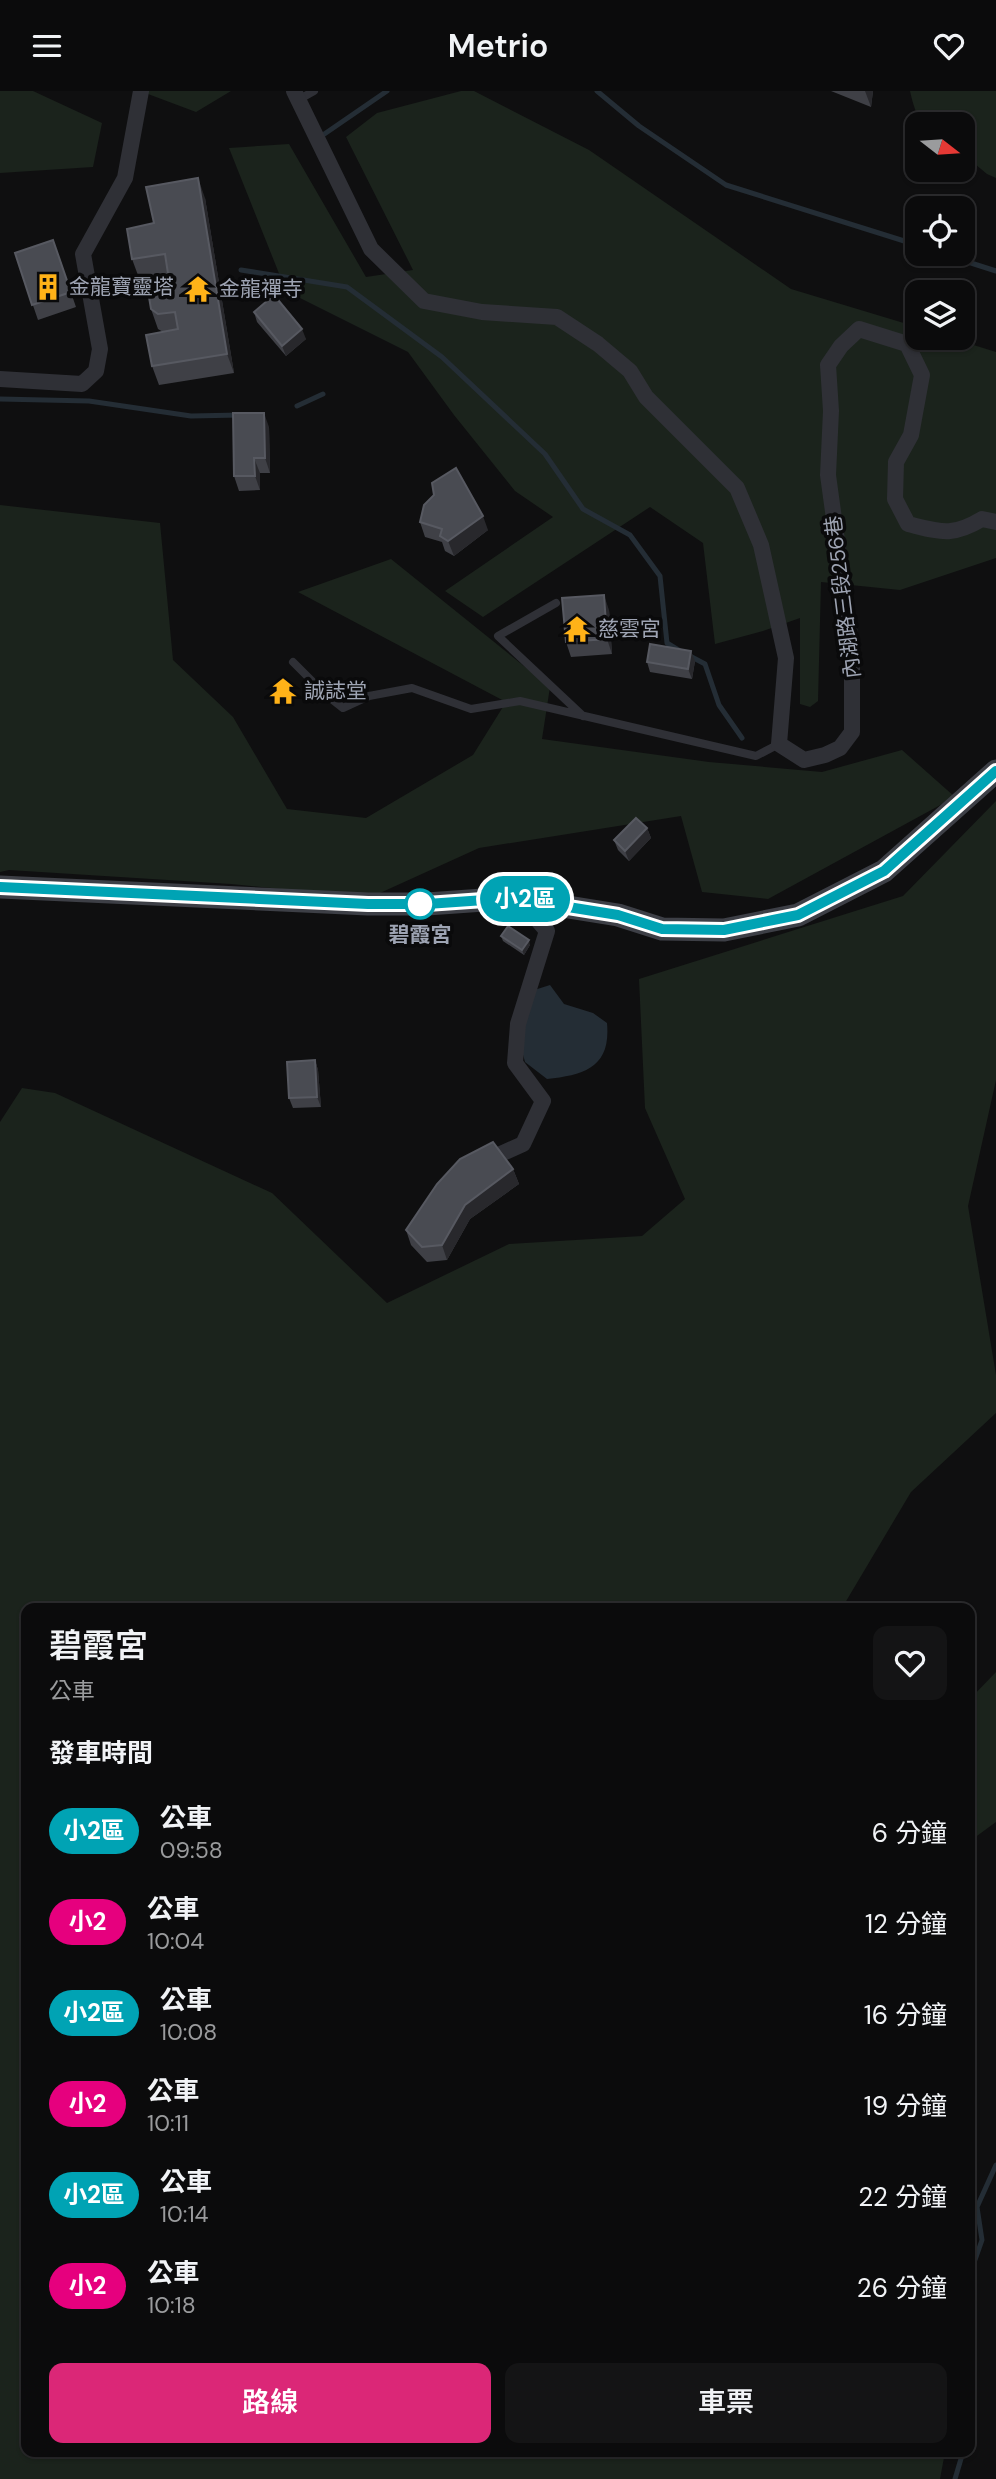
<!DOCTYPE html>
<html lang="zh-TW">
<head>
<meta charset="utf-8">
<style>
	body { margin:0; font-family:"DM Sans","Noto Sans TC",sans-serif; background:#141415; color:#f1f3f6; height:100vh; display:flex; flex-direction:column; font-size:26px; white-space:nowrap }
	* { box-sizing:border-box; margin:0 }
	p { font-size:23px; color:#9a9b9d }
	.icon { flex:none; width:38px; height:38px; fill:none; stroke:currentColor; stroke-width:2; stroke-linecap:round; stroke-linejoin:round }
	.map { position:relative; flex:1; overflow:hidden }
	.sheet { position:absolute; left:21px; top:1512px; width:954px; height:854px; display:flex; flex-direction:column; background:#0b0b0c; border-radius:14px; box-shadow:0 2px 5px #0004,0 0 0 2px #2b2b2d }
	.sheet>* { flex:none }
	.badge { padding:0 14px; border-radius:23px; font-size:24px; line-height:46px }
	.needle { width:46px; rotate:107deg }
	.controls { position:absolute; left:905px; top:21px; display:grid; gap:14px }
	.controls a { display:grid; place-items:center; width:70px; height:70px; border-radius:14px; background:#0b0b0c; box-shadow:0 2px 5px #0004,0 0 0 2px #2b2b2d; font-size:35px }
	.map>.badge { position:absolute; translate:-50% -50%; box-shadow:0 0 0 4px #fff }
	h2 { padding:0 28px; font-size:26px; line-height:63px }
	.round { display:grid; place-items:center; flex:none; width:74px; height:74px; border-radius:14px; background:#141415 }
	.headline { display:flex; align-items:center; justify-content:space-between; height:119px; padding:0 28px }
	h1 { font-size:33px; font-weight:600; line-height:52px }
	.primary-button { display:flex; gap:14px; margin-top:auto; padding:14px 28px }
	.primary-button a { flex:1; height:80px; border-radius:14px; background:#db2777; color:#fff; font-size:28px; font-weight:600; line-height:80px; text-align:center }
	.primary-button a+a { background:#141415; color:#f1f3f6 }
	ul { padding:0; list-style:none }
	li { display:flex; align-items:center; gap:21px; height:91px; padding:0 28px }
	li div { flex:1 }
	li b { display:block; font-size:26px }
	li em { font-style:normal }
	li .badge { min-width:77px; font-weight:700; text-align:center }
	header { display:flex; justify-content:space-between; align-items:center; height:91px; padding:0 28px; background:#0b0b0c; font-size:32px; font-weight:600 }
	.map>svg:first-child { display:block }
	.green { fill:#1b231c }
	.water { fill:#242d35 }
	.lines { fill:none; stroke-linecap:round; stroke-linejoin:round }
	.stream { stroke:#242d35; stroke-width:5 }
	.lane { stroke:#2f3036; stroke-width:8 }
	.street { stroke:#2f3036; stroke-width:16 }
	.secondary { stroke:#3d3f46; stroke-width:23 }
	.wall { fill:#3f4046 }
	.shaded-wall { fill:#28282c }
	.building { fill:#494b52; stroke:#575961; stroke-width:2 }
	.line-casing { stroke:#fff; stroke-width:16 }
	.line { stroke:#00a3b4; stroke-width:10 }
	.stop-dot { fill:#fff; stroke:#00a3b4; stroke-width:3.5 }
	.labels { text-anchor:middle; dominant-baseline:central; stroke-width:7; stroke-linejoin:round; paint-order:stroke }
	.poi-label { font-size:21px; fill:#9ea4b3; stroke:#0a0a0b; text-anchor:start }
	.street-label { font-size:21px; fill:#9ea4b3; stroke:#0a0a0b }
	.stop-label { font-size:21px; font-weight:bold; fill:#9ea4b3; stroke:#0a0a0b }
</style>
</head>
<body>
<header><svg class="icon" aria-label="menu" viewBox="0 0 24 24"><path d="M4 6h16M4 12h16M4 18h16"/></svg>Metrio<svg class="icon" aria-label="heart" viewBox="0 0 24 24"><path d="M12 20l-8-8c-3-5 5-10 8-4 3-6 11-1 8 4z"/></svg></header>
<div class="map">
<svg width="996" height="2388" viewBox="0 0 996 2388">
	<rect width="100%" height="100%" fill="#0f0f10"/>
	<path class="green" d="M0,0h33l69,32 -9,44 -93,6z
		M140,0h91l-35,21z
		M461,0h13l115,59 202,139 126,38v11h34l45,14v206l-96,32 -79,-8 -3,119 -8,6 -10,-3v-86l-37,13 -48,13 -12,-101 -53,-36 -167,110 -38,-26 108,-74 -38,-26 -61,-76 -46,-63 -122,-61 -57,-143 60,-4 77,133 47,-7 -67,-133 31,-24z
		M910,0h86v87l-9,-4 -24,-20 -1,-30c-37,0 -43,7 -52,-33z
		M0,414l160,18 13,137 60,57 54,92 79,9 107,-63 33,-53 -208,-110 93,-33 159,128 -8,52 167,23 113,10 80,-22 53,47 -187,102 -66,-7 -21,-76 -202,32 -110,50 -138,-14 -222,-14 -9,2z
		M996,710v279l-28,126 28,169v38l-85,79 -69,116h-816v844h919l-5,27h-940v-1357l22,-34 33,5 217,100 115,110 122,-59 133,-8 43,-37 -40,-91 -6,-129 264,-83z
		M996,1581v150l-26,19v-142z"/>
	<path class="water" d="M550,894l14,19 29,9 14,10c4,44 -22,52 -60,56l-22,-17 -7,-27 10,-43z"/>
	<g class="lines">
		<path class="stream" d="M597,0l42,35 87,59 191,60
			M320,46l67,-46
			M943,163l53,17
			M241,179l106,17 95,70 103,97 38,55 47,26 30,41 7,67 13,8
			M0,308l89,2 102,15 49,-1
			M297,315l26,-12
			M688,564l17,9 14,41 23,33
			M970,2183l12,-34 -5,-33 19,-42
			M955,2388l8,-27"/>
		<path class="lane" d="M298,9l16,-9
			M556,512l-58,33 85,80
			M293,571l31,31 19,15 26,-12 43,-8 59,21 49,-8 236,55 23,-12"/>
		<path class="street" d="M294,0l77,158 53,52 58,11 75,5 41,27 32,27 16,26 91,91 24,57 25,113 -7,86 25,16 21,-5 15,-7 12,-16v-82l-24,-175 3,-64 -3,-46 13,-19 18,-17 48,15 15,31 -11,60 -15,27 -1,37 13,25c33,8 44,13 74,-5l14,3
			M0,288l82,5 14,-13 4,-22 -17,-95 42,-76 16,-87
			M483,1071l40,-18 20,-43 -28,-38 3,-39 29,-93 -17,-20 -2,-11"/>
		<path class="secondary" d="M0,796l368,17h59l85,-6 106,17 44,14 62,1 74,-15 86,-44 112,-100"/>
	</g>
	<path class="wall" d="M831,0h42l-2,16z
		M205,107l29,175 -75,12 -7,-19 11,-34 -5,-3 -7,-20 18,-29 -1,-6 -29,4 -7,-19 22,-36z
		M53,149l23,67 -38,13 -23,-67z
		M254,221l52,27 -20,17 -29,-34z
		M269,336l1,46h-10v17l-21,1 -5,-15z
		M420,431l68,8 -34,26 -9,-5 -3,-9 -17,-5z
		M609,519l3,44 -41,3 -5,-15z
		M695,570l-3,18 -42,-7 -3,-10z
		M647,737l4,10 -22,23 -11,-11 -4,-10z
		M501,845l29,9 -6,10 -21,-14z
		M315,969l3,10 3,37 -28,1 -4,-10z
		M513,1078l6,15 -49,35 -23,41 -20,2 -16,-17 -5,-15z"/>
	<path class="shaded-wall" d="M865,0h8l-2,16z
		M198,87l7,20 29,175 -7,-19z
		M302,238l4,10 -20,17 -4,-10z
		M264,322l5,14 1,46 -5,-15z
		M254,367l6,15v17l-5,-14z
		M483,425l5,14 -34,26 -6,-15z
		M604,504l5,15 3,44 -5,-15z
		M691,560l4,10 -3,18 -4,-10z
		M647,737l4,10 -22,23 -4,-10z
		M529,849l1,5 -6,10 -2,-5z
		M315,969l3,10 3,37 -4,-10z
		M513,1078l6,15 -49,35 -23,41 -5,-15 23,-40z"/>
	<path class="building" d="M198,87l29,176 -75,12 -6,-31 32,-6 -3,-17 -17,2 -7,-5 -3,-18 2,-5 3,-4 16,-2 -4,-26 -33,5 -5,-30 27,-6 -8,-36z
		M53,149l18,52 -39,13 -17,-52z
		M274,204l28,34 -20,17 -28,-34z
		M233,322h31l1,45h-11l1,18h-21z
		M456,377l27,48 -35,25 -8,-5 2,-7 -22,-7 4,-17 10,-10 -2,-12z
		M604,504l3,44 -41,3 -4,-44z
		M650,553l41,7 -3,18 -41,-7z
		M636,727l11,10 -22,23 -11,-11z
		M508,835l21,14 -7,10 -21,-14z
		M315,969l2,37 -28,1 -2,-36z
		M493,1051l20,27 -48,36 -23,40 -20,2 -16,-17 31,-46 23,-25z"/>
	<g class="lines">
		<defs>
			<path id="line" d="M0,796l368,17h59l85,-6 106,17 44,14 62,1 49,-10 25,-5 86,-44 112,-100"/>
		</defs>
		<use href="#line" class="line-casing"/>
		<use href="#line" class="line"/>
	</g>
	<defs>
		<symbol id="building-bare" viewBox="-9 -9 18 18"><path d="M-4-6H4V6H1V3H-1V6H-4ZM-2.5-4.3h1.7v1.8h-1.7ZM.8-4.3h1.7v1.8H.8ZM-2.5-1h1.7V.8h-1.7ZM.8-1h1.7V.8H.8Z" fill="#ffb218" stroke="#0a0a0b" stroke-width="2.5" paint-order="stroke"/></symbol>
		<symbol id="temple-bare" viewBox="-9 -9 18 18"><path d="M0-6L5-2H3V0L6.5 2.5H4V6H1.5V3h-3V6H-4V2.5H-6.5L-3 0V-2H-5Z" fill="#ffb218" stroke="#0a0a0b" stroke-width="2.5" paint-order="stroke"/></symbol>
	</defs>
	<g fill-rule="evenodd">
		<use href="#building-bare" x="29" y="177" width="38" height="38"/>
		<use href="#temple-bare" x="179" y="179" width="38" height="38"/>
		<use href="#temple-bare" x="558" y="519" width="38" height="38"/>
		<use href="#temple-bare" x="264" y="581" width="38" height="38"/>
	</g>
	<circle class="stop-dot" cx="420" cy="813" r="14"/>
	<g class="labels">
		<g class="poi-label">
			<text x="69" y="196">金龍寶靈塔</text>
			<text x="219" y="198">金龍禪寺</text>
			<text x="598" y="538">慈雲宮</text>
			<text x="304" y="600">誠誌堂</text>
		</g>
		<g class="street-label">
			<text transform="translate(843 506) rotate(-97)">內湖路三段256巷</text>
		</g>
		<g class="stop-label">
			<text x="420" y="844">碧霞宮</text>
		</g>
	</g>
</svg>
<div class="controls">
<a><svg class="needle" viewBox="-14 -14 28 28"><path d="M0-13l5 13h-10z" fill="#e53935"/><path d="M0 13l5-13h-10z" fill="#9a9b9d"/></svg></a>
<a><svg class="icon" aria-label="locate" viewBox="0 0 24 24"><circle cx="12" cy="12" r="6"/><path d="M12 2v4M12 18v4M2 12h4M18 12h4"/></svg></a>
<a><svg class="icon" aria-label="layers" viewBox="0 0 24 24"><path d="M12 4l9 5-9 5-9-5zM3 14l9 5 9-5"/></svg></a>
</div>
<b class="badge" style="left:525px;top:808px;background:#00a3b4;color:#fff">小2區</b>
<section class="sheet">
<div class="headline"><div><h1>碧霞宮</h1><p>公車</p></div><a class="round"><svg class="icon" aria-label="heart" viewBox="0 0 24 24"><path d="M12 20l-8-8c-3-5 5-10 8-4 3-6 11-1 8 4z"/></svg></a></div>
<h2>發車時間</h2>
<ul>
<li><span class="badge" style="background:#00a3b4;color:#fff">小2區</span><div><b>公車</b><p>09:58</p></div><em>6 分鐘</em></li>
<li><span class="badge" style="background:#e6007e;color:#fff">小2</span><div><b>公車</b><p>10:04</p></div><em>12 分鐘</em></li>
<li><span class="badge" style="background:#00a3b4;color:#fff">小2區</span><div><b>公車</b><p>10:08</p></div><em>16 分鐘</em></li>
<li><span class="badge" style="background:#e6007e;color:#fff">小2</span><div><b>公車</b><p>10:11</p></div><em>19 分鐘</em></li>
<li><span class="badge" style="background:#00a3b4;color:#fff">小2區</span><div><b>公車</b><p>10:14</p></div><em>22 分鐘</em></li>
<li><span class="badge" style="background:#e6007e;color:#fff">小2</span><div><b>公車</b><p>10:18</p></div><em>26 分鐘</em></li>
</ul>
<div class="primary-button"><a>路線</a><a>車票</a></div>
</section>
</div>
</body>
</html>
